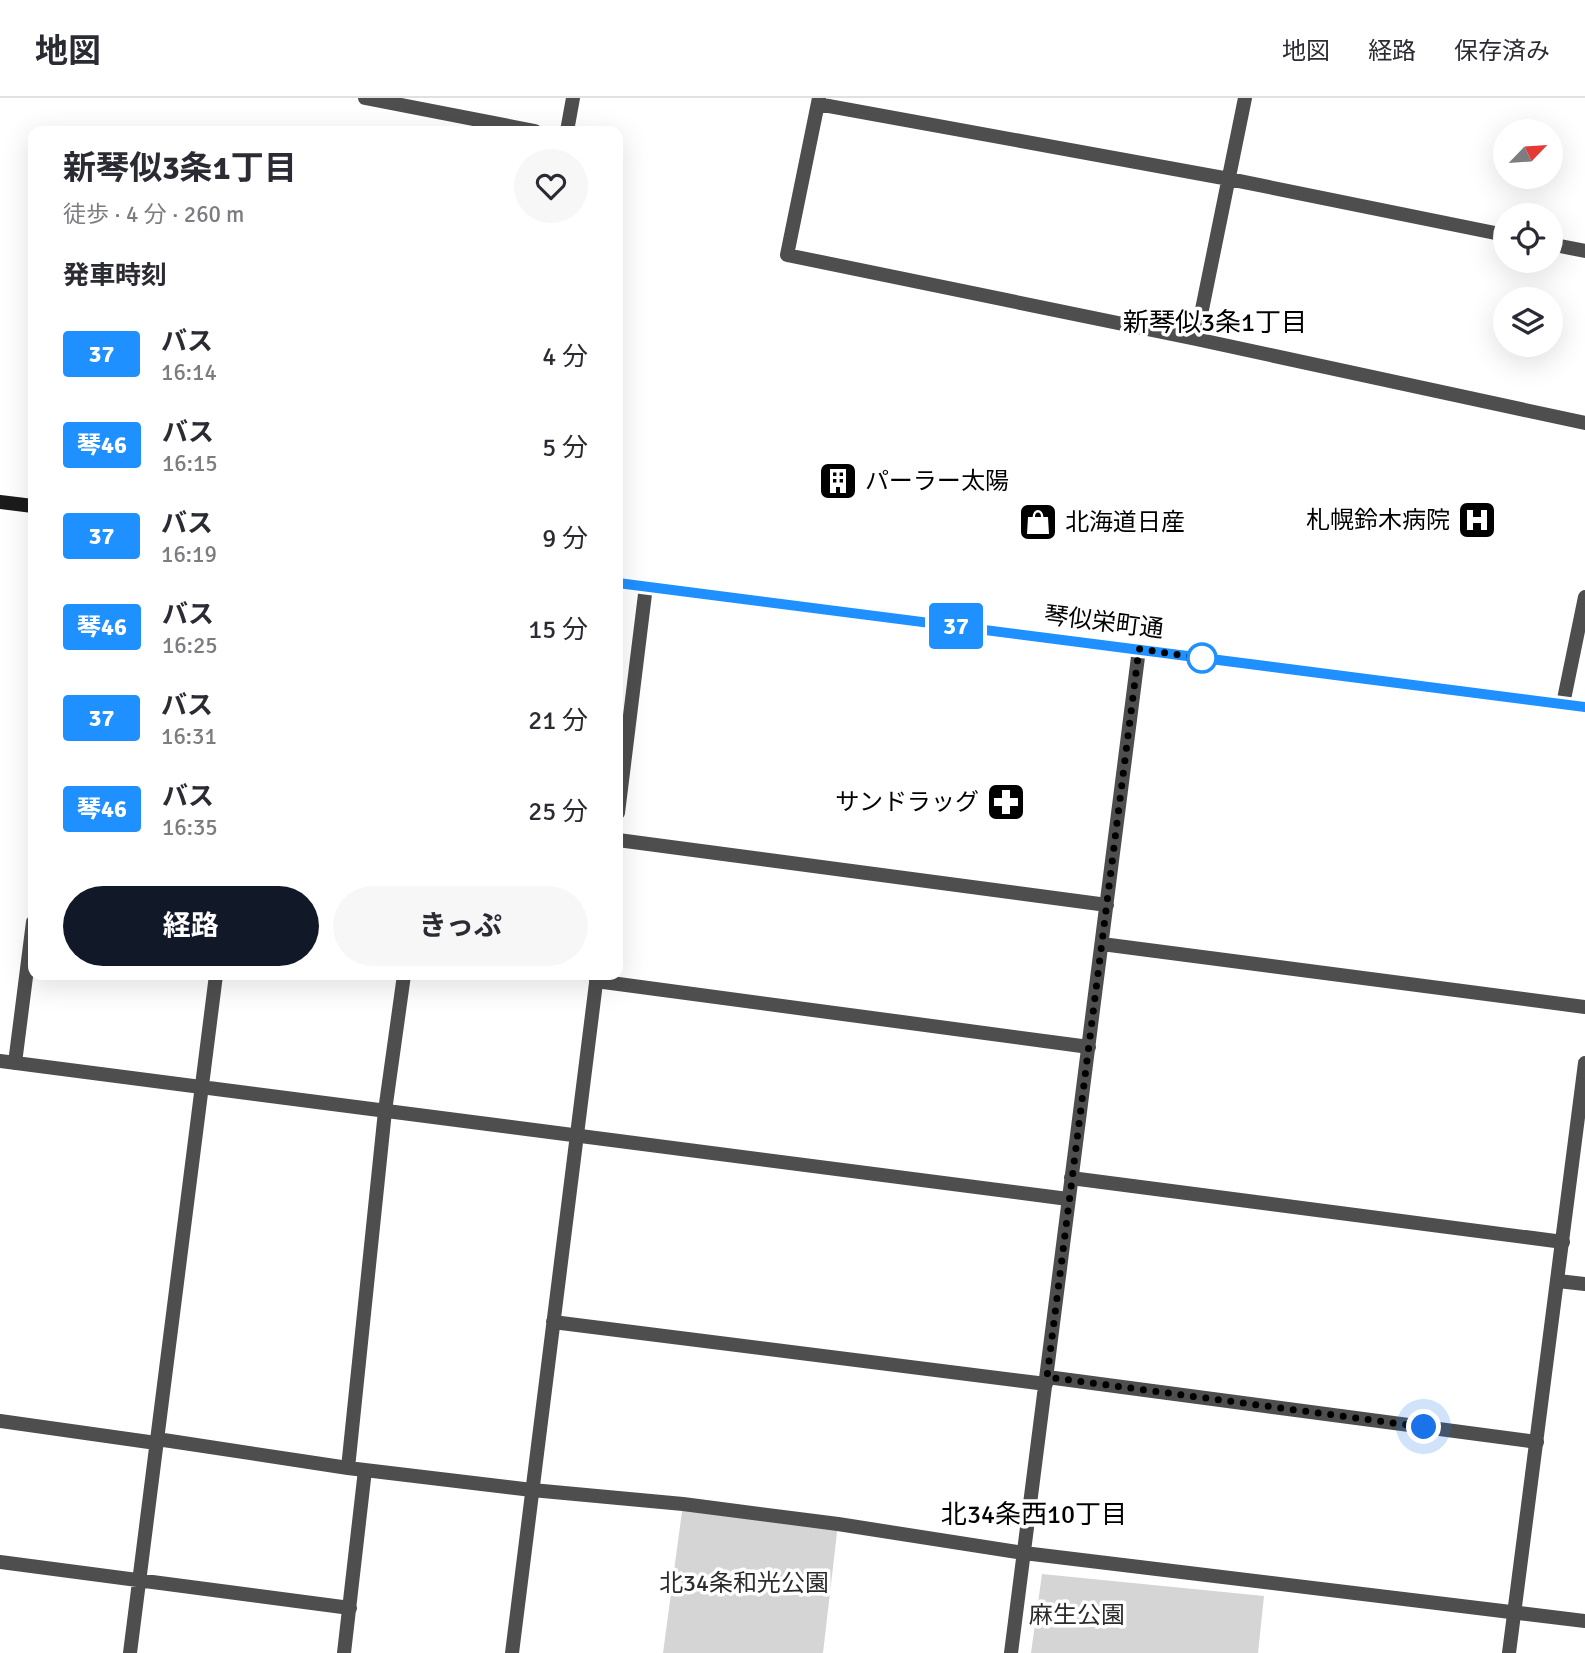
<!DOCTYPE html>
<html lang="ja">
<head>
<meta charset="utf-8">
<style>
	body { margin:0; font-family:Signika,"Noto Sans JP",sans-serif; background:#f7f7f7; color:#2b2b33; height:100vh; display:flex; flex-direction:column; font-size:26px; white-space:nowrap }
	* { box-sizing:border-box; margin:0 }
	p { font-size:23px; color:#7c7c81 }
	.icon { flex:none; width:38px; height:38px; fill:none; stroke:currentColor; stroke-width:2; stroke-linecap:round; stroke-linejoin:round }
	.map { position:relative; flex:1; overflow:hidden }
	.panel { position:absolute; left:28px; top:28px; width:595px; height:854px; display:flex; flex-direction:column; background:#fff; border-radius:14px; box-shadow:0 7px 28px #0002 }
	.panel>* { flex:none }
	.badge { padding:0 14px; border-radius:5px; font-size:24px; line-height:46px }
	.needle { width:46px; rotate:65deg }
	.tools { position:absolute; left:1493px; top:21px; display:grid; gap:14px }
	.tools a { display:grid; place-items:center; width:70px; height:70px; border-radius:50%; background:#fff; box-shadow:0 7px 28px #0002; font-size:35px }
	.you { position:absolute; width:35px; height:35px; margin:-18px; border:5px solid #fff; border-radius:50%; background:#1a73e8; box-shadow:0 0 0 10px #1a73e833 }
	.map>.badge { position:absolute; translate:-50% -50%; box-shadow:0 0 0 4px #fff }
	h2 { padding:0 35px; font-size:26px; line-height:63px }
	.round { display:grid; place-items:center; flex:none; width:74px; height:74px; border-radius:37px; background:#f7f7f7 }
	.headline { display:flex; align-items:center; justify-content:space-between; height:119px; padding:0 35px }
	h1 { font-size:33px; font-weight:700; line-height:52px }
	.cta { display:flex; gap:14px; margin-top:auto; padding:14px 35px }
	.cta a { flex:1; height:80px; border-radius:42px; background:#111827; color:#fff; font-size:28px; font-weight:700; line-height:80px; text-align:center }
	.cta a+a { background:#f7f7f7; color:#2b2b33 }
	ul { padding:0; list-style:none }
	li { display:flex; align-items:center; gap:21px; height:91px; padding:0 35px }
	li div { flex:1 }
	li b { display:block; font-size:26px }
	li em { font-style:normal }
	li .badge { min-width:77px; font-weight:700; text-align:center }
	header { display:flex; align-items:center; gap:42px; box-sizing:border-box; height:98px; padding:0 35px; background:#fff; border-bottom:2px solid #e1e1e2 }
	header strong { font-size:33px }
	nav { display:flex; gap:38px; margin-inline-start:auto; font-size:24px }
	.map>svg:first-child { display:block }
	.green { fill:#d5d5d5 }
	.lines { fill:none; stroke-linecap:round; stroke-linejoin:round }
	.minor { stroke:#4e4e4e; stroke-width:14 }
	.tertiary { stroke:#4e4e4e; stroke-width:14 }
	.secondary { stroke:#1b1b1b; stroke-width:14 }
	.line-casing { stroke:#fff; stroke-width:16 }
	.line { stroke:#1e90ff; stroke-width:10 }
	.walk { stroke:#000; stroke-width:7; stroke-dasharray:0 12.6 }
	.stop-dot { fill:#fff; stroke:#1e90ff; stroke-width:3.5 }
	.labels { text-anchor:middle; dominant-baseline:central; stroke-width:7; stroke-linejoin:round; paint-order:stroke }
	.poi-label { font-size:24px; fill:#000; stroke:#fff; text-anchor:start }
	.street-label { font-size:24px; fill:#000; stroke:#fff }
	.park-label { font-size:24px; fill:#2c2c2c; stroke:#fff }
	.neighbourhood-label { font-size:26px; fill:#000; stroke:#fff }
</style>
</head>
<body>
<header>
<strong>地図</strong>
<nav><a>地図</a><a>経路</a><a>保存済み</a></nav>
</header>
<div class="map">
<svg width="1585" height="1555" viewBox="0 0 1585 1555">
	<rect width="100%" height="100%" fill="#fff"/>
	<path class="green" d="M683,1406l155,20 -15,129h-160z
		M1042,1476l222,22 -6,57h-227z"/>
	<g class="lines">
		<path class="minor" d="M365,0l170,33
			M819,0l-32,157 409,84 389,84
			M818,6l411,75 276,56
			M567,33l6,-33
			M1550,146l35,7
			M1196,241l49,-241
			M1563,606l22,-107
			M618,715l28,-227
			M618,742l489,65
			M1102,846l483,63
			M596,883l493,66
			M0,963l1068,138
			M15,965l18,-141
			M1071,1080l492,64
			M1558,1183l27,3
			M553,1224l493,62
			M1047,1279l490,65
			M0,1323l156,22
			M157,1341l191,29 184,22 151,14 155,20 186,29 561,68
			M348,1370l37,-357 19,-136
			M0,1464l350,46
			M130,1555l86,-678
			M344,1555l21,-183
			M512,1555l85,-678
			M1011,1555l128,-1004"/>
		<path class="tertiary" d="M1509,1555l76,-590"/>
		<path class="secondary" d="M0,404l33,4
			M618,485l967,124"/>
	</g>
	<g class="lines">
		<defs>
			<path id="line" d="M618,485l967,124"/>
		</defs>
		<use href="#line" class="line-casing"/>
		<use href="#line" class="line"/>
		<path class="walk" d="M1202,560l-63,-9 -92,728 377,50"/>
	</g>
	<defs>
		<symbol id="building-square" viewBox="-11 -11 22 22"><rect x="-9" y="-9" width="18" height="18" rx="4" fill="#000" stroke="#fff"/><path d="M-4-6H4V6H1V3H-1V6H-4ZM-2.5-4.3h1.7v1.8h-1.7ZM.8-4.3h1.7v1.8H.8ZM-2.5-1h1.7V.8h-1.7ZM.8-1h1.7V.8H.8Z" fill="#fff"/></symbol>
		<symbol id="hospital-square" viewBox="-11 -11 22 22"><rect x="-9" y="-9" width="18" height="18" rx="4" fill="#000" stroke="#fff"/><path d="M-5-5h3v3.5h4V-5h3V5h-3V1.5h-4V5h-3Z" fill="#fff"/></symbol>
		<symbol id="shop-square" viewBox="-11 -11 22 22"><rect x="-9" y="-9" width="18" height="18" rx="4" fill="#000" stroke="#fff"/><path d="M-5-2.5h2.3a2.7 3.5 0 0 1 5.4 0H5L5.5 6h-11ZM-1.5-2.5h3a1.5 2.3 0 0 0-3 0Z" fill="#fff"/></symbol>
		<symbol id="pharmacy-square" viewBox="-11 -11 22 22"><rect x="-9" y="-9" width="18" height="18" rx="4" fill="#000" stroke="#fff"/><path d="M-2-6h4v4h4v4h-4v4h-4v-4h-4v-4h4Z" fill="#fff"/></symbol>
	</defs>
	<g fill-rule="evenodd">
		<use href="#building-square" x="816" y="361" width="44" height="44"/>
		<use href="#hospital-square" x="1455" y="400" width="44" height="44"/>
		<use href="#shop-square" x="1016" y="402" width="44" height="44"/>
		<use href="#pharmacy-square" x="984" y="682" width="44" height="44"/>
	</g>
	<circle class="stop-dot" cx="1202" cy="560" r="14"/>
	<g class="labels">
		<g class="poi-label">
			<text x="865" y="383">パーラー太陽</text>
			<text x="1450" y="422" text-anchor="end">札幌鈴木病院</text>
			<text x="1065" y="424">北海道日産</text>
			<text x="979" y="704" text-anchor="end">サンドラッグ</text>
		</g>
		<g class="street-label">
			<text transform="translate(1104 524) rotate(7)">琴似栄町通</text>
		</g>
		<g class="park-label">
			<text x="744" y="1485">北34条和光公園</text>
			<text x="1077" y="1517">麻生公園</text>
		</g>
		<g class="neighbourhood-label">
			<text x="1215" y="225">新琴似3条1丁目</text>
			<text x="1034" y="1417">北34条西10丁目</text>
		</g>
	</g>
</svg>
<div class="tools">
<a><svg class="needle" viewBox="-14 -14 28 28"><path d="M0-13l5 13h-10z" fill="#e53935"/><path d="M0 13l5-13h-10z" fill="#7c7c81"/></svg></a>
<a><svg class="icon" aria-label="locate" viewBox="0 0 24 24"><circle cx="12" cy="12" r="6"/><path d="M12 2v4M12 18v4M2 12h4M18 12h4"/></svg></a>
<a><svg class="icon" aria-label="layers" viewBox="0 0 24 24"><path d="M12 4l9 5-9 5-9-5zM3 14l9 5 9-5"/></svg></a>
</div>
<div class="you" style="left:1424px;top:1329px"></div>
<b class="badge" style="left:956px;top:528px;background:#1e90ff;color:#fff">37</b>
<section class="panel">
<div class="headline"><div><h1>新琴似3条1丁目</h1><p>徒歩 · 4 分 · 260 m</p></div><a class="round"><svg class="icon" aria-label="heart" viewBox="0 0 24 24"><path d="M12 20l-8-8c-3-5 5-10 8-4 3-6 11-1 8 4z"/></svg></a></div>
<h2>発車時刻</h2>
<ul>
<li><span class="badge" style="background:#1e90ff;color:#fff">37</span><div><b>バス</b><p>16:14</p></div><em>4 分</em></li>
<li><span class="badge" style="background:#1e90ff;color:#fff">琴46</span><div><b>バス</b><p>16:15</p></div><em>5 分</em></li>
<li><span class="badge" style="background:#1e90ff;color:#fff">37</span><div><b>バス</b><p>16:19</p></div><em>9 分</em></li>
<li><span class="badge" style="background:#1e90ff;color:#fff">琴46</span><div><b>バス</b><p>16:25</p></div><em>15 分</em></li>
<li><span class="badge" style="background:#1e90ff;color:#fff">37</span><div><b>バス</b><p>16:31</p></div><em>21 分</em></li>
<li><span class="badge" style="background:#1e90ff;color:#fff">琴46</span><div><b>バス</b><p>16:35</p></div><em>25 分</em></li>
</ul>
<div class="cta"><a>経路</a><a>きっぷ</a></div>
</section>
</div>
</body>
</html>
